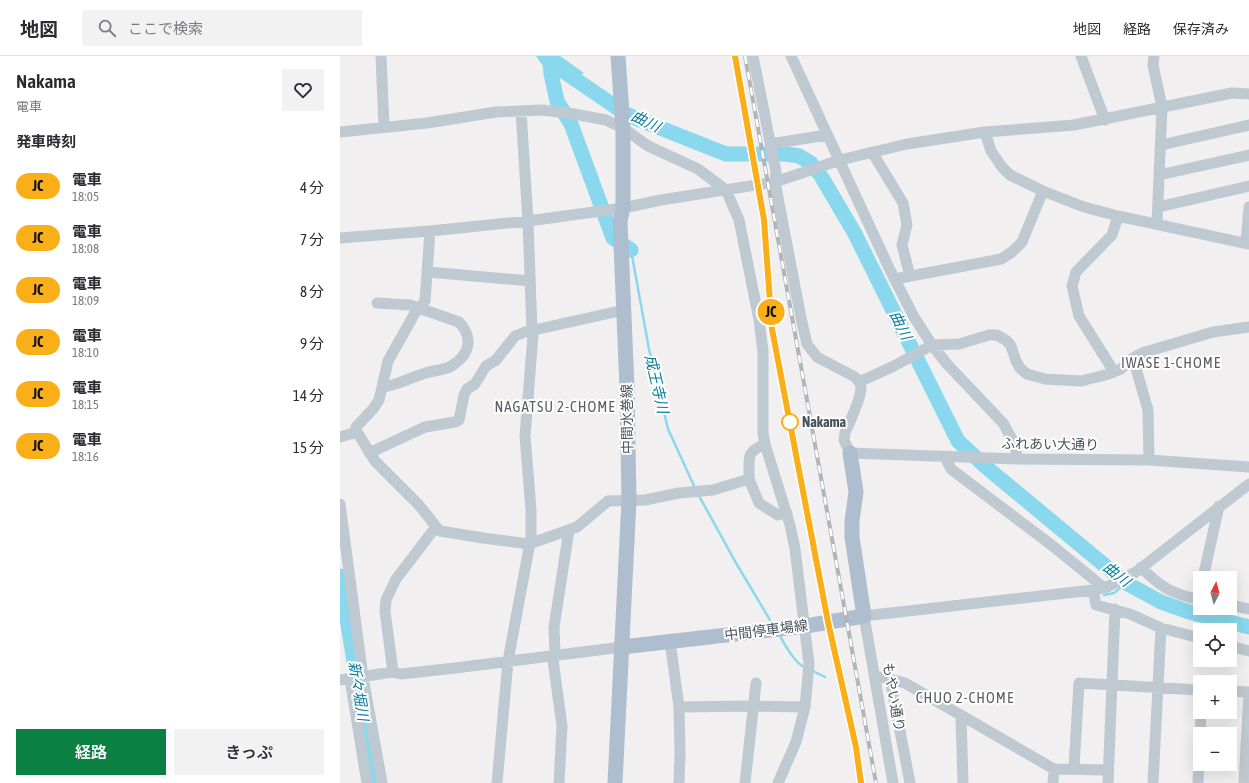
<!DOCTYPE html>
<html lang="ja">
<head>
<meta charset="utf-8">
<style>
	body { margin:0; font-family:"Asap Condensed","Noto Sans JP",sans-serif; background:#f2f2f3; color:#2b2b33; height:100vh; display:flex; flex-direction:column; font-size:15px; white-space:nowrap }
	* { box-sizing:border-box; margin:0 }
	p { font-size:13px; color:#7c7c81 }
	.icon { flex:none; width:22px; height:22px; fill:none; stroke:currentColor; stroke-width:2; stroke-linecap:round; stroke-linejoin:round }
	.map { position:relative; flex:1; overflow:hidden }
	.drawer { display:flex; flex-direction:column; background:#fff; width:340px }
	.drawer>* { flex:none }
	.badge { padding:0 8px; border-radius:13px; font-size:14px; line-height:26px }
	.needle { width:26px; rotate:6deg }
	.buttons { position:absolute; left:853px; top:515px; display:grid; gap:8px }
	.buttons a { display:grid; place-items:center; width:44px; height:44px; border-radius:0px; background:#fff; box-shadow:0 4px 16px #0002; font-size:20px }
	.map>.badge { position:absolute; translate:-50% -50%; box-shadow:0 0 0 2px #fff }
	h2 { padding:0 16px; font-size:15px; line-height:36px }
	.round { display:grid; place-items:center; flex:none; width:42px; height:42px; border-radius:0px; background:#f2f2f3 }
	.head { display:flex; align-items:center; justify-content:space-between; height:68px; padding:0 16px }
	h1 { font-size:19px; font-weight:600; line-height:30px }
	.action { display:flex; gap:8px; margin-top:auto; padding:8px 16px }
	.action a { flex:1; height:46px; border-radius:0px; background:#0b8043; color:#fff; font-size:16px; font-weight:600; line-height:46px; text-align:center }
	.action a+a { background:#f2f2f3; color:#2b2b33 }
	ul { padding:0; list-style:none }
	li { display:flex; align-items:center; gap:12px; height:52px; padding:0 16px }
	li div { flex:1 }
	li b { display:block; font-size:15px }
	li em { font-style:normal }
	li .badge { min-width:44px; font-weight:700; text-align:center }
	header { display:flex; align-items:center; gap:24px; box-sizing:border-box; height:56px; padding:0 20px; background:#fff; border-bottom:1px solid #e1e1e2 }
	header strong { font-size:19px }
	nav { display:flex; gap:22px; margin-inline-start:auto; font-size:14px }
	.search { width:280px; height:36px; background:#f2f2f3; display:flex; align-items:center; gap:10px; box-sizing:border-box; padding:0 14px; border-radius:0px; color:#7c7c81; font-size:15px }
	main { display:flex; flex:1; min-height:0 }
	.map>svg:first-child { display:block }
	.water { fill:#89d8ed }
	.lines { fill:none; stroke-linecap:round; stroke-linejoin:round }
	.stream { stroke:#89d8ed; stroke-width:2.5 }
	.river { stroke:#89d8ed; stroke-width:15 }
	.minor { stroke:#bfc9d1; stroke-width:11 }
	.major { stroke:#aebece; stroke-width:15 }
	.rail-casing { stroke:#b1b4b9; stroke-width:4 }
	.rail { stroke:#fff; stroke-width:2.5; stroke-dasharray:8; stroke-linecap:butt }
	.line-casing { stroke:#fff; stroke-width:9 }
	.line { stroke:#faaf18; stroke-width:6 }
	.stop-dot { fill:#fff; stroke:#faaf18; stroke-width:2 }
	.labels { text-anchor:middle; dominant-baseline:central; stroke-width:4; stroke-linejoin:round; paint-order:stroke }
	.street-label { font-size:14px; fill:#46525c; stroke:#fff }
	.stop-label { font-size:14px; font-weight:bold; fill:#46525c; stroke:#fff; text-anchor:start }
	.water-label { font-size:15px; font-style:italic; fill:#0b7e9c; stroke:#fff }
	.neighbourhood-label { font-size:15px; letter-spacing:1px; fill:#5b5f64; stroke:#fff }
</style>
</head>
<body>
<header>
<strong>地図</strong>
<div class="search"><svg class="icon" aria-label="search" viewBox="0 0 24 24"><circle cx="10" cy="10" r="6"/><path d="M15 15l6 6"/></svg>ここで検索</div>
<nav><a>地図</a><a>経路</a><a>保存済み</a></nav>
</header>
<main>
<section class="drawer">
<div class="head"><div><h1>Nakama</h1><p>電車</p></div><a class="round"><svg class="icon" aria-label="heart" viewBox="0 0 24 24"><path d="M12 20l-8-8c-3-5 5-10 8-4 3-6 11-1 8 4z"/></svg></a></div>
<h2>発車時刻</h2>
<ul>
<li><span class="badge" style="background:#faaf18;color:#111">JC</span><div><b>電車</b><p>18:05</p></div><em>4 分</em></li>
<li><span class="badge" style="background:#faaf18;color:#111">JC</span><div><b>電車</b><p>18:08</p></div><em>7 分</em></li>
<li><span class="badge" style="background:#faaf18;color:#111">JC</span><div><b>電車</b><p>18:09</p></div><em>8 分</em></li>
<li><span class="badge" style="background:#faaf18;color:#111">JC</span><div><b>電車</b><p>18:10</p></div><em>9 分</em></li>
<li><span class="badge" style="background:#faaf18;color:#111">JC</span><div><b>電車</b><p>18:15</p></div><em>14 分</em></li>
<li><span class="badge" style="background:#faaf18;color:#111">JC</span><div><b>電車</b><p>18:16</p></div><em>15 分</em></li>
</ul>
<div class="action"><a>経路</a><a>きっぷ</a></div>
</section>
<div class="map">
<svg width="909" height="727" viewBox="0 0 909 727">
	<rect width="100%" height="100%" fill="#f1efef"/>
	<path class="water" d="M196,0h24l24,17 -14,8 -7,-6 -5,5 -13,-12z"/>
	<g class="lines">
		<path class="stream" d="M291,194l18,99 19,80 27,59
			M358,438l38,69 37,62
			M764,539l10,-2 12,-10
			M439,578c5,10 17,31 27,34
			M471,614l14,7"/>
		<path class="river" d="M205,0l5,6 76,52 14,6 86,34h60l13,2 12,7 10,13 33,56 104,209 28,26 140,116 35,19 28,10 60,15
			M210,6l1,12 6,27 14,23 42,114 18,12
			M0,520l34,207"/>
		<path class="minor" d="M41,0l3,71
			M413,0l23,116 -1,10 26,136 6,26 10,13 38,20c3,3 6,6 6,11 0,11 -12,35 -16,45l-1,7 6,13 168,6 131,1 100,7
			M451,0l98,212 25,49 18,28 15,19 56,59 11,20 4,16
			M741,0l24,64
			M814,0l-1,9 9,42 -5,117
			M0,76l87,-9 69,-11 46,-2 32,4 32,6 17,8 25,18 50,23 28,21 13,30 20,100 4,32v81l2,11 25,81 5,24 14,115 -4,43 -9,35 -18,41
			M645,76l6,19 11,16 8,8 33,16 41,16 34,9 131,28
			M430,88l57,-9
			M821,89l88,-20
			M532,96l31,51 4,22 -5,20 8,31
			M819,119l90,-20
			M818,151l91,-21
			M90,175l-5,70 -10,12 -27,48 -9,39 -6,9 -17,18 1,5 18,29 43,43 13,16 6,8 3,3 43,7 46,6 48,-17 31,-26 37,-1 34,-7 34,-3 36,-11c1,-20 -5,-26 16,-35
			M0,182l90,-7 98,-10 95,-13 38,-8 114,-18 65,-22 67,-16 78,-12 89,-7 158,-32 17,1
			M906,187l3,-36
			M88,216l102,9
			M555,223l106,-20 11,-7 10,-10 21,-51
			M37,247l33,2 49,17c12,13 13,28 -2,40 -3,2 -6,5 -10,6 -9,3 -18,3 -27,7 -13,4 -25,11 -38,12
			M793,302l15,52 1,50
			M774,315l-3,-4 -32,-51 -7,-30 4,-14 36,-37 6,-19
			M519,326l35,-16 38,-21 27,-1 30,-9h8l10,6 4,5 5,15 4,7 7,6 18,5 36,2 28,-7 12,-5 12,-11 9,-5 71,-21 36,-5
			M0,381l17,-5
			M29,397l56,-26 30,-5 4,-2 5,-25 3,-6 8,-5 11,-18 10,-6 19,-24 10,-4 99,-22
			M605,401l6,12 103,78 49,40
			M409,423l10,24 19,12 9,-2
			M0,448l23,173 19,106
			M801,511c19,20 31,27 59,33
			M863,522l16,-72
			M753,534l3,15 34,9 31,14 39,10
			M890,549l19,4
			M330,585l9,66 1,47 -1,29
			M890,590l19,5
			M53,616l-8,-61 1,-11 10,-21 36,-47 5,-4
			M535,620l15,3 15,4 149,86 54,1
			M10,623l17,104
			M550,623l20,104
			M0,624l53,-8 8,2 54,-6 167,-21
			M890,635l19,1 -5,91
			M339,651l68,-1 58,1
			M621,660l2,67
			M734,712l5,-85 121,7
			M157,727l11,-122 23,-124v-27l-6,-74 8,-101 -1,-4 -4,-110 -7,-110
			M219,727l3,-57 -9,-66 2,-5 -1,-28 15,-97
			M405,727l11,-100
			M553,727l-29,-167 229,-26 14,-3 29,-15 113,-88
			M713,727l1,-14
			M768,727l7,-174
			M813,727l8,-155
			M858,727l3,-71"/>
		<path class="major" d="M282,591l184,-21 58,-10 -12,-79v-16l4,-29 -6,-39
			M275,727l14,-283 -2,-112 -7,-167 3,-13v-80l-5,-72"/>
		<defs>
			<path id="rail" d="M395,0l29,164 8,109 56,293 28,125 5,36
				M405,0l131,727"/>
		</defs>
		<use href="#rail" class="rail-casing"/>
		<use href="#rail" class="rail"/>
	</g>
	<g class="lines">
		<defs>
			<path id="line" d="M395,0l29,164 8,109 56,293 28,125 5,36"/>
		</defs>
		<use href="#line" class="line-casing"/>
		<use href="#line" class="line"/>
	</g>
	<circle class="stop-dot" cx="450" cy="366" r="8"/>
	<g class="labels">
		<g class="street-label">
			<text transform="translate(287 363) rotate(-91)">中間水巻線</text>
			<text transform="translate(710 388) rotate(1)">ふれあい大通り</text>
			<text transform="translate(426 574) rotate(-7)">中間停車場線</text>
			<text transform="translate(554 641) rotate(80)">もやい通り</text>
		</g>
		<g class="stop-label">
			<text x="462" y="366">Nakama</text>
		</g>
		<g class="water-label">
			<text transform="translate(306 65) rotate(26)">曲川</text>
			<text transform="translate(561 269) rotate(64)">曲川</text>
			<text transform="translate(317 328) rotate(77)">成王寺川</text>
			<text transform="translate(777 518) rotate(38)">曲川</text>
			<text transform="translate(19 635) rotate(81)">新々堀川</text>
		</g>
		<g class="neighbourhood-label">
			<text x="831" y="306">IWASE 1-CHOME</text>
			<text x="215" y="350">NAGATSU 2-CHOME</text>
			<text x="625" y="641">CHUO 2-CHOME</text>
		</g>
	</g>
</svg>
<div class="buttons">
<a><svg class="needle" viewBox="-14 -14 28 28"><path d="M0-13l5 13h-10z" fill="#e53935"/><path d="M0 13l5-13h-10z" fill="#7c7c81"/></svg></a>
<a><svg class="icon" aria-label="locate" viewBox="0 0 24 24"><circle cx="12" cy="12" r="6"/><path d="M12 2v4M12 18v4M2 12h4M18 12h4"/></svg></a>
<a>+</a>
<a>−</a>
</div>
<b class="badge" style="left:431px;top:256px;background:#faaf18;color:#111">JC</b>
</div>
</main>
</body>
</html>
